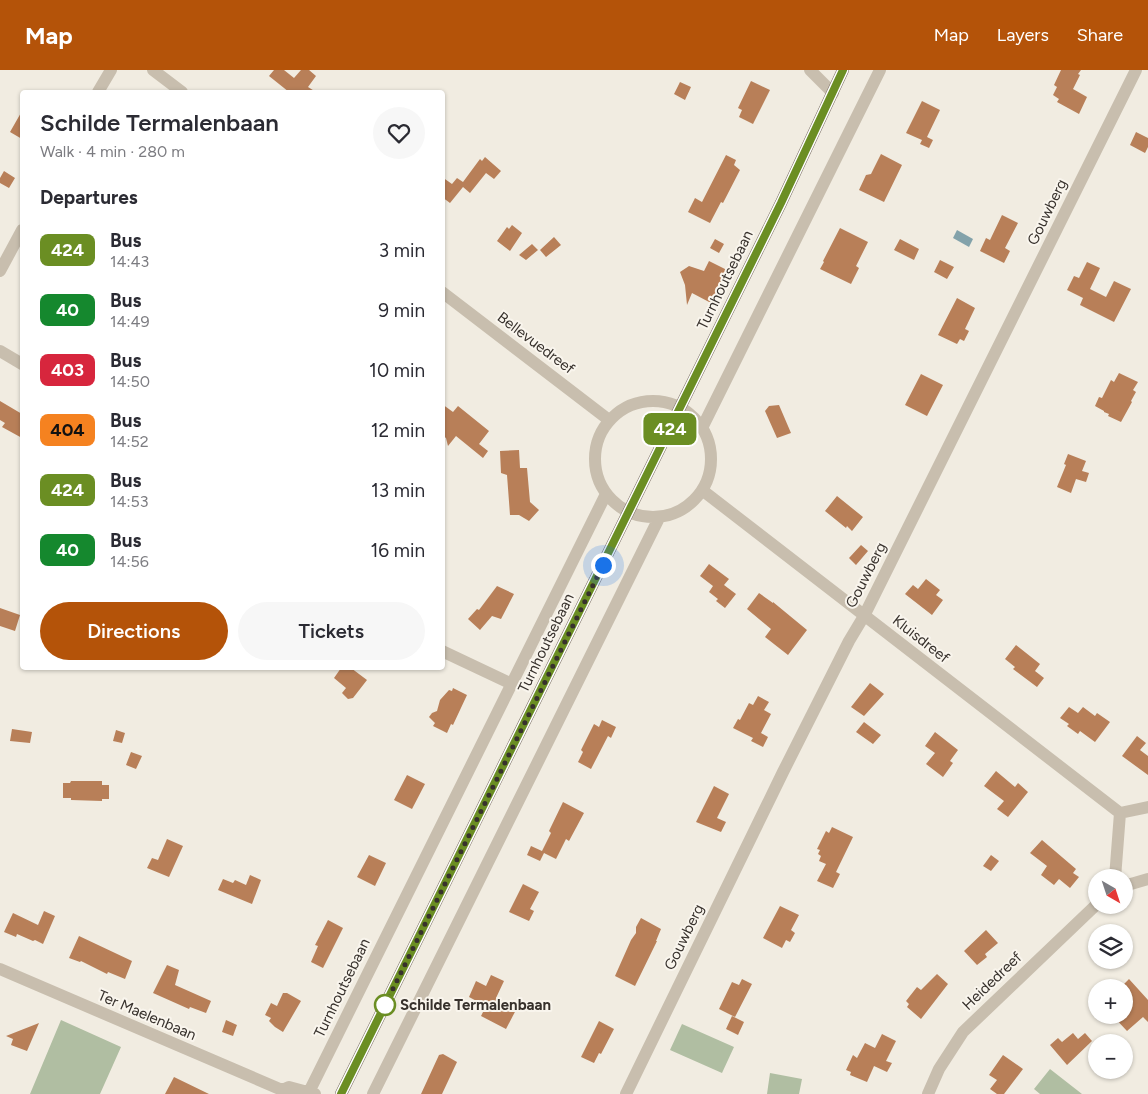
<!DOCTYPE html>
<html lang="en">
<head>
<meta charset="utf-8">
<style>
	body { margin:0; font-family:Figtree,sans-serif; background:#f7f7f7; color:#2b2b33; height:100vh; display:flex; flex-direction:column; font-size:19px; white-space:nowrap }
	* { box-sizing:border-box; margin:0 }
	p { font-size:16px; color:#7c7c81 }
	.icon { flex:none; width:28px; height:28px; fill:none; stroke:currentColor; stroke-width:2; stroke-linecap:round; stroke-linejoin:round }
	.map { position:relative; flex:1; overflow:hidden }
	.side { position:absolute; left:20px; top:20px; width:425px; height:580px; display:flex; flex-direction:column; background:#fff; border-radius:5px; box-shadow:0 1px 4px #0004 }
	.side>* { flex:none }
	.badge { padding:0 10px; border-radius:8px; font-size:18px; line-height:32px }
	.needle { width:32px; rotate:141deg }
	.controls { position:absolute; left:1088px; top:799px; display:grid; gap:10px }
	.controls a { display:grid; place-items:center; width:45px; height:45px; border-radius:50%; background:#fff; box-shadow:0 1px 4px #0004; font-size:25px }
	.you { position:absolute; width:25px; height:25px; margin:-12px; border:4px solid #fff; border-radius:50%; background:#1a73e8; box-shadow:0 0 0 8px #1a73e833 }
	.map>.badge { position:absolute; translate:-50% -50%; box-shadow:0 0 0 2px #fff }
	h2 { padding:0 20px; font-size:19px; line-height:45px }
	.round { display:grid; place-items:center; flex:none; width:52px; height:52px; border-radius:26px; background:#f7f7f7 }
	.headline { display:flex; align-items:center; justify-content:space-between; height:85px; padding:0 20px }
	h1 { font-size:24px; font-weight:600; line-height:38px }
	.button { display:flex; gap:10px; margin-top:auto; padding:10px 20px }
	.button a { flex:1; height:58px; border-radius:30px; background:#b45309; color:#fff; font-size:20px; font-weight:600; line-height:58px; text-align:center }
	.button a+a { background:#f7f7f7; color:#2b2b33 }
	ul { padding:0; list-style:none }
	li { display:flex; align-items:center; gap:15px; height:60px; padding:0 20px }
	li div { flex:1 }
	li b { display:block; font-size:19px }
	li em { font-style:normal }
	li .badge { min-width:55px; font-weight:700; text-align:center }
	header { display:flex; align-items:center; gap:30px; box-sizing:border-box; height:70px; padding:0 25px; background:#b45309; color:#fff }
	header strong { font-size:24px }
	nav { display:flex; gap:28px; margin-inline-start:auto; font-size:18px }
	.map>svg:first-child { display:block }
	.green { fill:#b0bea2 }
	.water { fill:#83a2aa }
	.building { fill:#b87f58 }
	.lines { fill:none; stroke-linecap:round; stroke-linejoin:round }
	.street { stroke:#c8beae; stroke-width:12 }
	.primary { stroke:#776b5f; stroke-width:12 }
	.line-casing { stroke:#fff; stroke-width:11 }
	.line { stroke:#6b8e23; stroke-width:8 }
	.walk { stroke:#37312c; stroke-width:5; stroke-dasharray:0 9 }
	.stop-dot { fill:#fff; stroke:#6b8e23; stroke-width:2.5 }
	.labels { text-anchor:middle; dominant-baseline:central; stroke-width:4; stroke-linejoin:round; paint-order:stroke }
	.street-label { font-size:15px; fill:#37312c; stroke:#f9f5ed }
	.stop-label { font-size:15px; font-weight:bold; fill:#37312c; stroke:#f9f5ed; text-anchor:start }
</style>
</head>
<body>
<header>
<strong>Map</strong>
<nav><a>Map</a><a>Layers</a><a>Share</a></nav>
</header>
<div class="map">
<svg width="1148" height="1024" viewBox="0 0 1148 1024">
	<rect width="100%" height="100%" fill="#f1ece1"/>
	<path class="green" d="M61,950l60,27 -21,47h-70z
		M682,954l52,23 -12,26 -52,-23z
		M1050,999l32,25h-42l-6,-5z
		M770,1003l32,6 -3,15h-32z"/>
	<path class="water" d="M957,160l16,9 -4,8 -16,-9z"/>
	<path class="building" d="M274,0h10l10,8 7,-8h8l7,6 -8,11 8,5h-27l-20,-16z
		M1061,0h20l-3,4 2,1 -7,14 14,8 -8,17 -22,-12 2,-3 -6,-4 4,-8 -3,-2z
		M751,11l19,9 -17,34 -14,-7 3,-7 -4,-2z
		M680,12l11,5 -6,13 -11,-6z
		M922,31l18,9 -13,27 6,3 -4,8 -9,-4 2,-4 -16,-7z
		M22,41v28l-12,-7z
		M1136,62l12,6v9l-3,6 -15,-8z
		M881,84l21,11 -18,37 -25,-12 7,-15 5,-1z
		M726,85l10,5 -2,5 6,5 -17,33 -2,-1 -11,21 -22,-11 7,-14 7,4z
		M485,87l16,14 -7,8 -8,-6 -16,20 -7,-6 -13,16 -8,-6v-20l10,7 5,-6 6,4 17,-23 2,2z
		M4,101l11,7 -6,10 -9,-5v-5z
		M1002,145l16,8 -13,25 5,3 -6,12 -24,-12 6,-13 4,2z
		M512,155l10,8 -12,18 -13,-10 10,-14 2,2z
		M840,158l28,14 -12,24 3,2 -8,16 -31,-15 4,-7 -1,-1z
		M554,167l7,8 -15,12 -6,-7z
		M715,169l9,5 -5,9 -9,-5z
		M900,169l19,10 -5,11 -20,-10z
		M532,174l6,6 -12,10 -7,-5z
		M940,190l14,7 -7,12 -13,-7z
		M709,191l18,9 -16,33 -19,-10 -5,12 -2,-20 -5,-13 9,-6 15,5z
		M1087,192l13,6 -10,21 16,8 8,-16 17,8 -17,33 -34,-17 3,-7 -16,-8 7,-14 5,2z
		M957,228l18,10 -10,21 4,2 -5,10 -4,-2 -3,5 -19,-9z
		M1119,303l19,9 -5,8 3,2 -5,9 1,1 -11,20 -13,-6 1,-2 -5,-2v-1l-9,-5 4,-9 3,1 9,-18 3,2z
		M921,304l22,11 -16,31 -22,-11z
		M0,331l22,13v24l-20,-11 3,-4 -5,-3z
		M442,334l11,8 5,-6 31,25 -10,13 9,7 -5,7 -27,-22 -8,10 -2,-8 -4,-3z
		M779,335l12,28 -14,5 -12,-27 4,-5z
		M519,380l1,18h7l3,34 9,8 -10,11 -10,-6h-9l-3,-40 -6,-2 -1,-22z
		M1068,384l18,7 -4,10 7,2 -3,9 -10,-3 -5,14 -14,-6 9,-22 -2,-1z
		M837,426l26,21 -11,14 -5,-5 -1,2 -21,-17z
		M861,475l7,6 -12,14 -7,-7z
		M709,494l20,15 -5,6 12,9 -11,14 -9,-7 2,-2 -9,-7 4,-6 -13,-10z
		M926,509l14,11 -4,5 7,5 -11,15 -27,-21 8,-9 5,4z
		M497,516l17,8 -13,25 -9,-3 -12,14 -12,-11 9,-10 2,1z
		M759,523l14,10v-1l34,28 -19,25 -23,-18 6,-8 -24,-20z
		M0,538l20,7 -5,16 -15,-5z
		M1016,575l24,19 -5,7 9,7 -7,9 -24,-18 2,-2 -10,-8z
		M341,598h10l16,12 -14,18 -5,1 -6,-6 4,-5 -12,-10z
		M870,613l14,11 -20,22 -13,-9z
		M453,618l14,7 -14,30 -2,-1 -4,9 -14,-7 2,-3 -6,-6 3,-4 5,-2 3,-11 9,-10 3,1z
		M758,626l11,6 -5,8 7,4 -10,19 7,4 -5,10 -12,-6 2,-3 -20,-10 5,-9 2,1 9,-17 4,2z
		M1069,637l9,6 5,-6 12,9 2,-3 13,9 -15,20 -15,-11 -2,3 -11,-8 2,-2 -9,-6z
		M602,650l14,7 -5,11 -3,-2 -17,33 -13,-7 5,-10 -2,-2 13,-26 5,3z
		M864,652l17,13 -8,9 -17,-12z
		M12,659l20,3 -2,11 -20,-2z
		M116,660l9,3 -3,10 -9,-2z
		M935,662l23,18 -8,11 3,2 -10,14 -17,-13 9,-11 -10,-7z
		M1137,666l9,7 -6,7 8,6v19l-26,-19z
		M131,682l11,4 -6,13 -10,-4z
		M996,701l19,16 3,-4 10,9 -20,25 -11,-8 7,-8 -20,-15z
		M407,705l18,9 -13,25 -18,-9z
		M71,711h31v4h7v14h-7v2l-31,-1v-2h-8v-15h7z
		M714,716l15,8 -12,24 9,4 -5,10 -25,-10z
		M563,732l21,11 -15,28 -3,-2 -10,20 -12,-6 -4,8 -13,-6 4,-9 11,5 9,-18 -2,-2z
		M832,757l21,10 -17,35 4,2 -7,14 -16,-7 9,-17 -7,-3 2,-5 -3,-2 2,-4 -3,-1 9,-18 3,2z
		M167,769l16,7 -14,31 -22,-9 5,-10 6,2z
		M1042,770l34,29 -3,4 6,4 -9,11 -11,-9 -5,6 -13,-10 6,-9 -17,-13z
		M369,785l17,8 -11,23 -18,-9z
		M991,785l8,6 -8,10 -8,-5z
		M250,805l11,5 -9,24 -34,-14 5,-11 10,4 2,-3 11,5z
		M523,814l16,8 -9,17 4,2 -5,10 -20,-9z
		M780,836l19,9 -8,15 4,3 -5,9 -4,-2 -4,8 -19,-10z
		M44,841l11,5 -12,28 -8,-4 -2,1 -16,-7 -1,3 -12,-5 9,-19 25,12z
		M641,848l20,11 -5,12h1l-22,45 -20,-10 16,-36 5,-7v-6z
		M328,850l15,8 -20,40 -12,-6 7,-16 -3,-1z
		M986,860l12,13 -13,11 2,3 -10,8 -13,-14z
		M79,866l53,25 -7,18 -17,-7 -1,2 -26,-13 -1,1 -11,-4z
		M167,895l12,5 -4,15 36,16 -5,12 -16,-6 -1,2 -36,-16z
		M937,904l11,10 -27,35 -14,-12 2,-3 -3,-3 11,-14 4,3z
		M491,905l13,6 -8,17 21,10 -11,21 -25,-13 5,-10 -17,-9 7,-16 10,5z
		M742,909l10,5 -17,33 -16,-8 13,-27 7,3z
		M1129,909l19,21v22l-5,-5 -16,14 -15,-16h12v-31z
		M283,923h4l14,8 -18,31 -8,-5 -6,-6 2,-3 -6,-3 6,-12 6,3z
		M732,946l12,6 -6,13 -12,-6z
		M226,950l11,5 -4,11 -11,-4z
		M599,951l15,8 -13,25 -2,-1 -5,10 -13,-6z
		M39,953l-12,28 -16,-6 2,-6 -7,-3z
		M1073,963l5,6 7,-6 7,8 -25,24 -17,-20 8,-7 4,4z
		M882,964l14,7 -10,20 6,2 -5,9 -13,-6 -7,16 -17,-7 1,-3 -5,-2 7,-15 4,3 8,-15 10,5z
		M443,984l14,8 -15,32h-21l18,-39z
		M1003,985l20,14 -19,25h-7l-7,-5 7,-9 -8,-5z
		M174,1007l35,17h-44z"/>
	<g class="lines">
		<path class="street" d="M153,0l29,22
			M810,0l23,23
			M98,22l13,-22
			M0,201l22,-41
			M442,222l167,128
			M0,281l22,13
			M595 389a58 58 0 1 1 116 0a58 58 0 1 1-116 0Z
			M702,358l178,-358
			M702,420l418,323
			M442,581l70,33
			M1115,808l5,-65 28,-6
			M1124,816l24,-7
			M0,899l282,121 2,4
			M282,1020l7,-3 26,7
			M308,1024l297,-598
			M373,1024l286,-576
			M626,1024l157,-322 66,-131 15,-25 272,-546
			M928,1024l11,-25 24,-37 133,-127"/>
		<path class="primary" d="M341,1024l440,-891 62,-133"/>
	</g>
	<g class="lines">
		<defs>
			<path id="line" d="M341,1024l440,-891 62,-133"/>
		</defs>
		<use href="#line" class="line-casing"/>
		<use href="#line" class="line"/>
		<path class="walk" d="M385,935l218,-440"/>
	</g>
	<circle class="stop-dot" cx="385" cy="935" r="10"/>
	<g class="labels">
		<g class="street-label">
			<text transform="translate(1047 142) rotate(-64)">Gouwberg</text>
			<text transform="translate(725 210) rotate(-64)">Turnhoutsebaan</text>
			<text transform="translate(536 273) rotate(37)">Bellevuedreef</text>
			<text transform="translate(866 505) rotate(-63)">Gouwberg</text>
			<text transform="translate(921 569) rotate(38)">Kluisdreef</text>
			<text transform="translate(546 573) rotate(-64)">Turnhoutsebaan</text>
			<text transform="translate(684 867) rotate(-64)">Gouwberg</text>
			<text transform="translate(992 911) rotate(-44)">Heidedreef</text>
			<text transform="translate(342 918) rotate(-64)">Turnhoutsebaan</text>
			<text transform="translate(147 945) rotate(23)">Ter Maelenbaan</text>
		</g>
		<g class="stop-label">
			<text x="400" y="935">Schilde Termalenbaan</text>
		</g>
	</g>
</svg>
<div class="controls">
<a><svg class="needle" viewBox="-14 -14 28 28"><path d="M0-13l5 13h-10z" fill="#e53935"/><path d="M0 13l5-13h-10z" fill="#7c7c81"/></svg></a>
<a><svg class="icon" aria-label="layers" viewBox="0 0 24 24"><path d="M12 4l9 5-9 5-9-5zM3 14l9 5 9-5"/></svg></a>
<a>+</a>
<a>−</a>
</div>
<div class="you" style="left:603px;top:495px"></div>
<b class="badge" style="left:670px;top:359px;background:#6b8e23;color:#fff">424</b>
<section class="side">
<div class="headline"><div><h1>Schilde Termalenbaan</h1><p>Walk · 4 min · 280 m</p></div><a class="round"><svg class="icon" aria-label="heart" viewBox="0 0 24 24"><path d="M12 20l-8-8c-3-5 5-10 8-4 3-6 11-1 8 4z"/></svg></a></div>
<h2>Departures</h2>
<ul>
<li><span class="badge" style="background:#6b8e23;color:#fff">424</span><div><b>Bus</b><p>14:43</p></div><em>3 min</em></li>
<li><span class="badge" style="background:#15882e;color:#fff">40</span><div><b>Bus</b><p>14:49</p></div><em>9 min</em></li>
<li><span class="badge" style="background:#d7263d;color:#fff">403</span><div><b>Bus</b><p>14:50</p></div><em>10 min</em></li>
<li><span class="badge" style="background:#f58220;color:#111">404</span><div><b>Bus</b><p>14:52</p></div><em>12 min</em></li>
<li><span class="badge" style="background:#6b8e23;color:#fff">424</span><div><b>Bus</b><p>14:53</p></div><em>13 min</em></li>
<li><span class="badge" style="background:#15882e;color:#fff">40</span><div><b>Bus</b><p>14:56</p></div><em>16 min</em></li>
</ul>
<div class="button"><a>Directions</a><a>Tickets</a></div>
</section>
</div>
</body>
</html>
